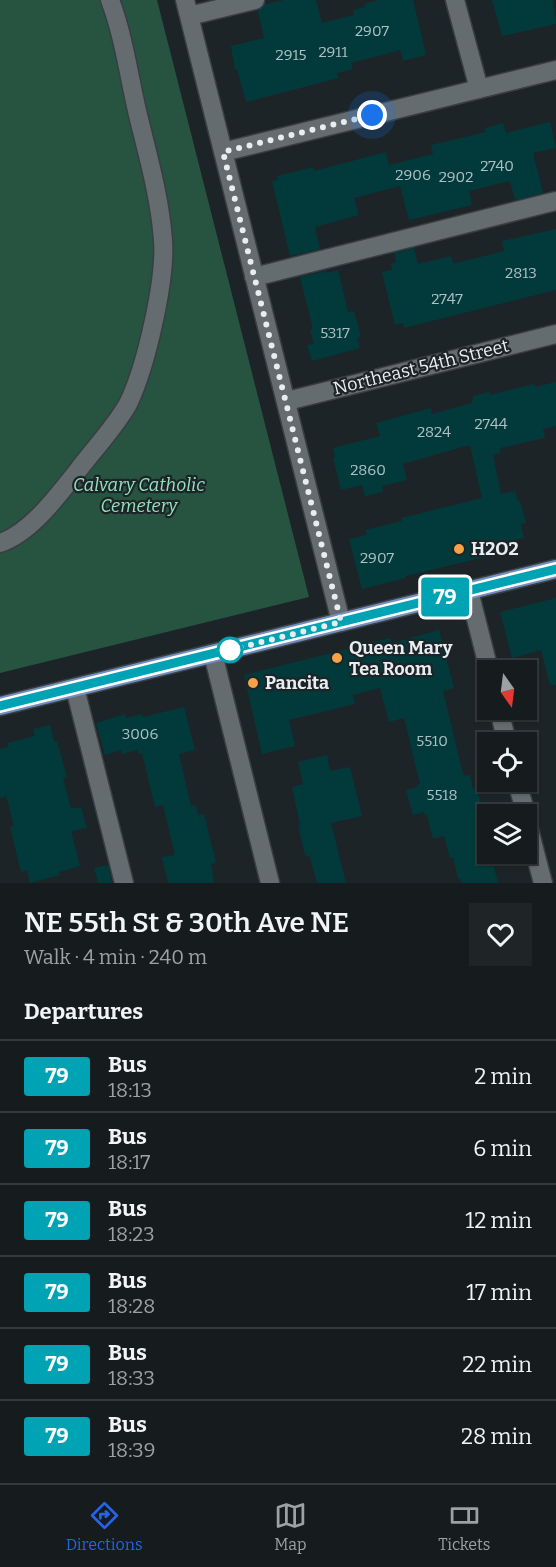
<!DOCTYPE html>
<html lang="en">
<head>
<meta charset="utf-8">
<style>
	body { margin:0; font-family:Bitter,serif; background:#1f2426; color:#f1f3f6; height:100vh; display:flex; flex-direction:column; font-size:22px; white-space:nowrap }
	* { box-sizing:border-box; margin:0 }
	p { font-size:20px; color:#9ea1a4 }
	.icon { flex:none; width:33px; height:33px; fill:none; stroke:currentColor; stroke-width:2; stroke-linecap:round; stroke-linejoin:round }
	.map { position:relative; height:883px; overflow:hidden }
	.side { display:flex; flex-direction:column; background:#161b1d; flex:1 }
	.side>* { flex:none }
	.badge { padding:0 12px; border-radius:4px; font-size:21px; line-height:39px }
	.needle { width:39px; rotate:166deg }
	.tools { position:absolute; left:477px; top:660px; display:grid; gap:12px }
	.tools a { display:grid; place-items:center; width:60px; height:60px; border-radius:0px; background:#161b1d; box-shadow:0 2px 4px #0004,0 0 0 2px #35393b; font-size:30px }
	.you { position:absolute; width:30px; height:30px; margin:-15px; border:4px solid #fff; border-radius:50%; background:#1a73e8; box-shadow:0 0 0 9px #1a73e833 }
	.map>.badge { position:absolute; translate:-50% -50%; box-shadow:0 0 0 3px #fff }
	h2 { padding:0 24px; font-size:22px; line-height:54px }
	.round { display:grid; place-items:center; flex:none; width:63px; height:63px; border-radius:0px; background:#1f2426 }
	.summary { display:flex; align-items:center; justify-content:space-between; height:102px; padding:0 24px }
	h1 { font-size:28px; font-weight:600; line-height:45px }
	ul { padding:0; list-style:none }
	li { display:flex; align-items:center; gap:18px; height:72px; padding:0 24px; border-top:2px solid #35393b }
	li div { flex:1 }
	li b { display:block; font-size:22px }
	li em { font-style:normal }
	li .badge { min-width:66px; font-weight:700; text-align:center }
	.menu { display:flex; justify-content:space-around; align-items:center; height:84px; border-top:2px solid #35393b; background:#161b1d; font-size:16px; color:#9ea1a4 }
	.menu a { display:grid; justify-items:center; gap:3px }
	.menu .on { color:#2563eb }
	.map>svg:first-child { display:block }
	.green { fill:#275441 }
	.building { fill:#023a3b }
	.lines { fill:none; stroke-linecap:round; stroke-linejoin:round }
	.minor-casing { stroke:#383e41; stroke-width:21 }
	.major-casing { stroke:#383e41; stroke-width:21 }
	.minor { stroke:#646c70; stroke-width:18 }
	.major { stroke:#738fc0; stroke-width:18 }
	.line-casing { stroke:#fff; stroke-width:14 }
	.line { stroke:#00a3b4; stroke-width:9 }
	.walk { stroke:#e8edf0; stroke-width:6; stroke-dasharray:0 10.8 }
	.poi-dot { fill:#f5a346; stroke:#1d2427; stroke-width:2 }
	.stop-dot { fill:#fff; stroke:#00a3b4; stroke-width:3 }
	.labels { text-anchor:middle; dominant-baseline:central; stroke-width:4.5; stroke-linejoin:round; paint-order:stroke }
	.number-label { font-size:15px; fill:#aec0c3 }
	.street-label { font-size:18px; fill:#e8edf0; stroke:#1d2427 }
	.park-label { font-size:18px; font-style:italic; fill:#92e3be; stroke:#1d2427 }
	.poi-label { font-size:18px; font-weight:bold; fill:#e8edf0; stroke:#1d2427; text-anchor:start }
</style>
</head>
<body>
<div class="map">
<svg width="556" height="883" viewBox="0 0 556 883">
	<rect width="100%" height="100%" fill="#1d2427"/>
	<path class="green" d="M0,0h157l152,597 -309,76z"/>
	<path class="building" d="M284,0h32l6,23 32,-8 -1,-5 12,-3 -1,-3 15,-4h34l13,55 -23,6 -3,-11 -49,13 2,6 -16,4 2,5 -93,24 -9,-33 -2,1 -4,-24 33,-8 -6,-27 7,-7z
		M492,0h61l3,24 -54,12z
		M550,122l6,26 -23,5 10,40 -28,7 -5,-19 -41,10 3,14 -63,15 -9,-34 -46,12 5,17 -44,12 5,22 -30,7 -18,-75 6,-1 -1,-4 36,-9 1,4 72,-19 3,13 44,-11 -2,-9 55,-13 -1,-4 18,-5 3,10z
		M556,229v61l-152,38 -1,-5 -8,2 -13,-53 10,-2 -1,-6 5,-2 -2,-9 20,-5 4,16 33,-8 2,7h3l48,-12 -2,-10z
		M338,270l10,42 6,-1 7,26 -4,1 3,10 -48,13 -5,-16 7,-1 -4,-14 3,-1 -13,-52 26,-6v2z
		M556,382v44l-13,3 2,9 -45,10 1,5 -8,2 8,39 14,-3 3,11 2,-1 6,22 -5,1 3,14 -13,3 1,4 -24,6 2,5 -85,20 1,2 -44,11 -13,-50 18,-4 -2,-5 37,-9 -1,-3 81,-20 -12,-53 -67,19 4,16 -25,6 1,6 -18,4 -3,-11 -21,5 -8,-32 2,-1 -2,-9 47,-12 -4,-13 55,-15 1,6 40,-11 1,-7 16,-4 1,3 44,-11 1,3z
		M556,598v87h-6l-9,-35 -29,8 -12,-46z
		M439,630l15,58 -11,3 20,83 2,2 5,-1 3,14 4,-1 8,30 -4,1 7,26v9h2l2,6 6,23h-37l-1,-5 -2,1 -5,-22 -3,1 -6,-22 -11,3 -6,-24h-2l-1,-3 -11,3 -7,-25 11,-3v-2l3,-1 -16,-66 -15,4 -9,-34 -27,7 2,9 -66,16 6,26 -33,8 -18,-79 146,-37 2,5z
		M184,707l11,43 -16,4 12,52 5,-1 2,10 6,-1 12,49 -5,1 3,19h-46l-6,-26 13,-2 -12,-50 -8,2 -13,-54 -3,1 -2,-4 -15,4 -1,-4 -16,5 -9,-32 29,-9 1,4 16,-4 1,3z
		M50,725l4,17 3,-1 10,36 -4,1 8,31 10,-2 6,21 -16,3 9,35 -21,6 1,3 -30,8 -3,-13 -6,2 -11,-45 4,-1 -8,-30 -6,2v-49l8,-2 -1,-4 28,-7 -2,-7z
		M327,755l3,16 20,-4 12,49 -31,7 15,60h-29l-7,-26 -5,-2 -7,-30h2l-8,-38 11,-3 -5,-22z
		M108,865l4,18h-14l-4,-15z"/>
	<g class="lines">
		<defs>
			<path id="minor" d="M185,0l156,622
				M455,0l24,89
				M189,16l66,-16
				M223,152l333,-82
				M254,277l302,-76
				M287,401l269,-67
				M0,543c31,-10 59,-49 79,-74 16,-21 36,-42 49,-65 18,-37 38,-124 35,-164 -3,-42 -15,-84 -25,-125 -9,-38 -14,-78 -28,-115
				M469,591l20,79
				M213,654l57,229
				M75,688l49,195
				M499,710l8,32
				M517,782l9,32
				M526,818l17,65"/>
			<path id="major" d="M0,706l556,-137"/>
		</defs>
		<use href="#minor" class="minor-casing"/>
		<use href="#major" class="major-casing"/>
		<use href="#minor" class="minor"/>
		<use href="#major" class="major"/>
	</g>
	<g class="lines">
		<defs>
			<path id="line" d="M0,706l556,-137"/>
		</defs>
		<use href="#line" class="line-casing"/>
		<use href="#line" class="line"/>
		<path class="walk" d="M230,650l111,-28 -118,-470 149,-37"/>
	</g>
	<g class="poi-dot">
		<circle cx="459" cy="549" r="6"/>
		<circle cx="337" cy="658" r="6"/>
		<circle cx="253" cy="683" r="6"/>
	</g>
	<circle class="stop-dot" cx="230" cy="650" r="12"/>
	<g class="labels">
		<g class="number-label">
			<text x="372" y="31">2907</text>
			<text x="333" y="52">2911</text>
			<text x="291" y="55">2915</text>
			<text x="497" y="166">2740</text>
			<text x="413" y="175">2906</text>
			<text x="456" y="177">2902</text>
			<text x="521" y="273">2813</text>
			<text x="447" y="299">2747</text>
			<text x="335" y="333">5317</text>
			<text x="491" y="424">2744</text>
			<text x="434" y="432">2824</text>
			<text x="368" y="470">2860</text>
			<text x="377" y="558">2907</text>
			<text x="140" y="734">3006</text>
			<text x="432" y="741">5510</text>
			<text x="442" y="795">5518</text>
		</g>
		<g class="street-label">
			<text transform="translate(421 367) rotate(-14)">Northeast 54th Street</text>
		</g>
		<g class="park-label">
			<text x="139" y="485">Calvary Catholic<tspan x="139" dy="21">Cemetery</tspan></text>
		</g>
		<g class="poi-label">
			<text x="471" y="549">H2O2</text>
			<text x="349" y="648">Queen Mary<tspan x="349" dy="21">Tea Room</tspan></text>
			<text x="265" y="683">Pancita</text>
		</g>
	</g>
</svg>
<div class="tools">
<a><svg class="needle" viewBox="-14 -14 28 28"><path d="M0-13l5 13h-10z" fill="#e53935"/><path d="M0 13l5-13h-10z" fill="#9ea1a4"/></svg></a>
<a><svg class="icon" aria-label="locate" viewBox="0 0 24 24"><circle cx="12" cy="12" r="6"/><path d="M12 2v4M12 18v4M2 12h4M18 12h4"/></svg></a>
<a><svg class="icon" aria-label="layers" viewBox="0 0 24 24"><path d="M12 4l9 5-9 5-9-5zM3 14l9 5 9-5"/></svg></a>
</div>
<div class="you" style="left:372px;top:115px"></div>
<b class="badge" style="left:445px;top:597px;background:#00a3b4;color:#fff">79</b>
</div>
<section class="side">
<div class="summary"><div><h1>NE 55th St &amp; 30th Ave NE</h1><p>Walk · 4 min · 240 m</p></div><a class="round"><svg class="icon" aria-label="heart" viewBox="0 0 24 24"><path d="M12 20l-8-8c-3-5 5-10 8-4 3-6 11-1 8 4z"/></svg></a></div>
<h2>Departures</h2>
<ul>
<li><span class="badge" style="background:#00a3b4;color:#fff">79</span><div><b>Bus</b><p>18:13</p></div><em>2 min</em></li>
<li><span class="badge" style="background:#00a3b4;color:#fff">79</span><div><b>Bus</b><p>18:17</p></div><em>6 min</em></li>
<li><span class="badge" style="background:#00a3b4;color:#fff">79</span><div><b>Bus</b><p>18:23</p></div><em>12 min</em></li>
<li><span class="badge" style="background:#00a3b4;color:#fff">79</span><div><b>Bus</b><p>18:28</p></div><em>17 min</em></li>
<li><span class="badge" style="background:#00a3b4;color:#fff">79</span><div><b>Bus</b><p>18:33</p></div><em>22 min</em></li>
<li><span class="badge" style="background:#00a3b4;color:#fff">79</span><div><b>Bus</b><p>18:39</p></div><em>28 min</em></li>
</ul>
</section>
<nav class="menu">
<a class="on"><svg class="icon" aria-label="directions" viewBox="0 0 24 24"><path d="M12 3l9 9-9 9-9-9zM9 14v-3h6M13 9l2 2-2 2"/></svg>Directions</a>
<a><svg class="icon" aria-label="map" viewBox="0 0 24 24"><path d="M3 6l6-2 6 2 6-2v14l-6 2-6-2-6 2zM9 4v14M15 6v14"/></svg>Map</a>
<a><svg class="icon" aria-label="tickets" viewBox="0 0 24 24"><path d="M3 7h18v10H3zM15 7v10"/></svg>Tickets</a>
</nav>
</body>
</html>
